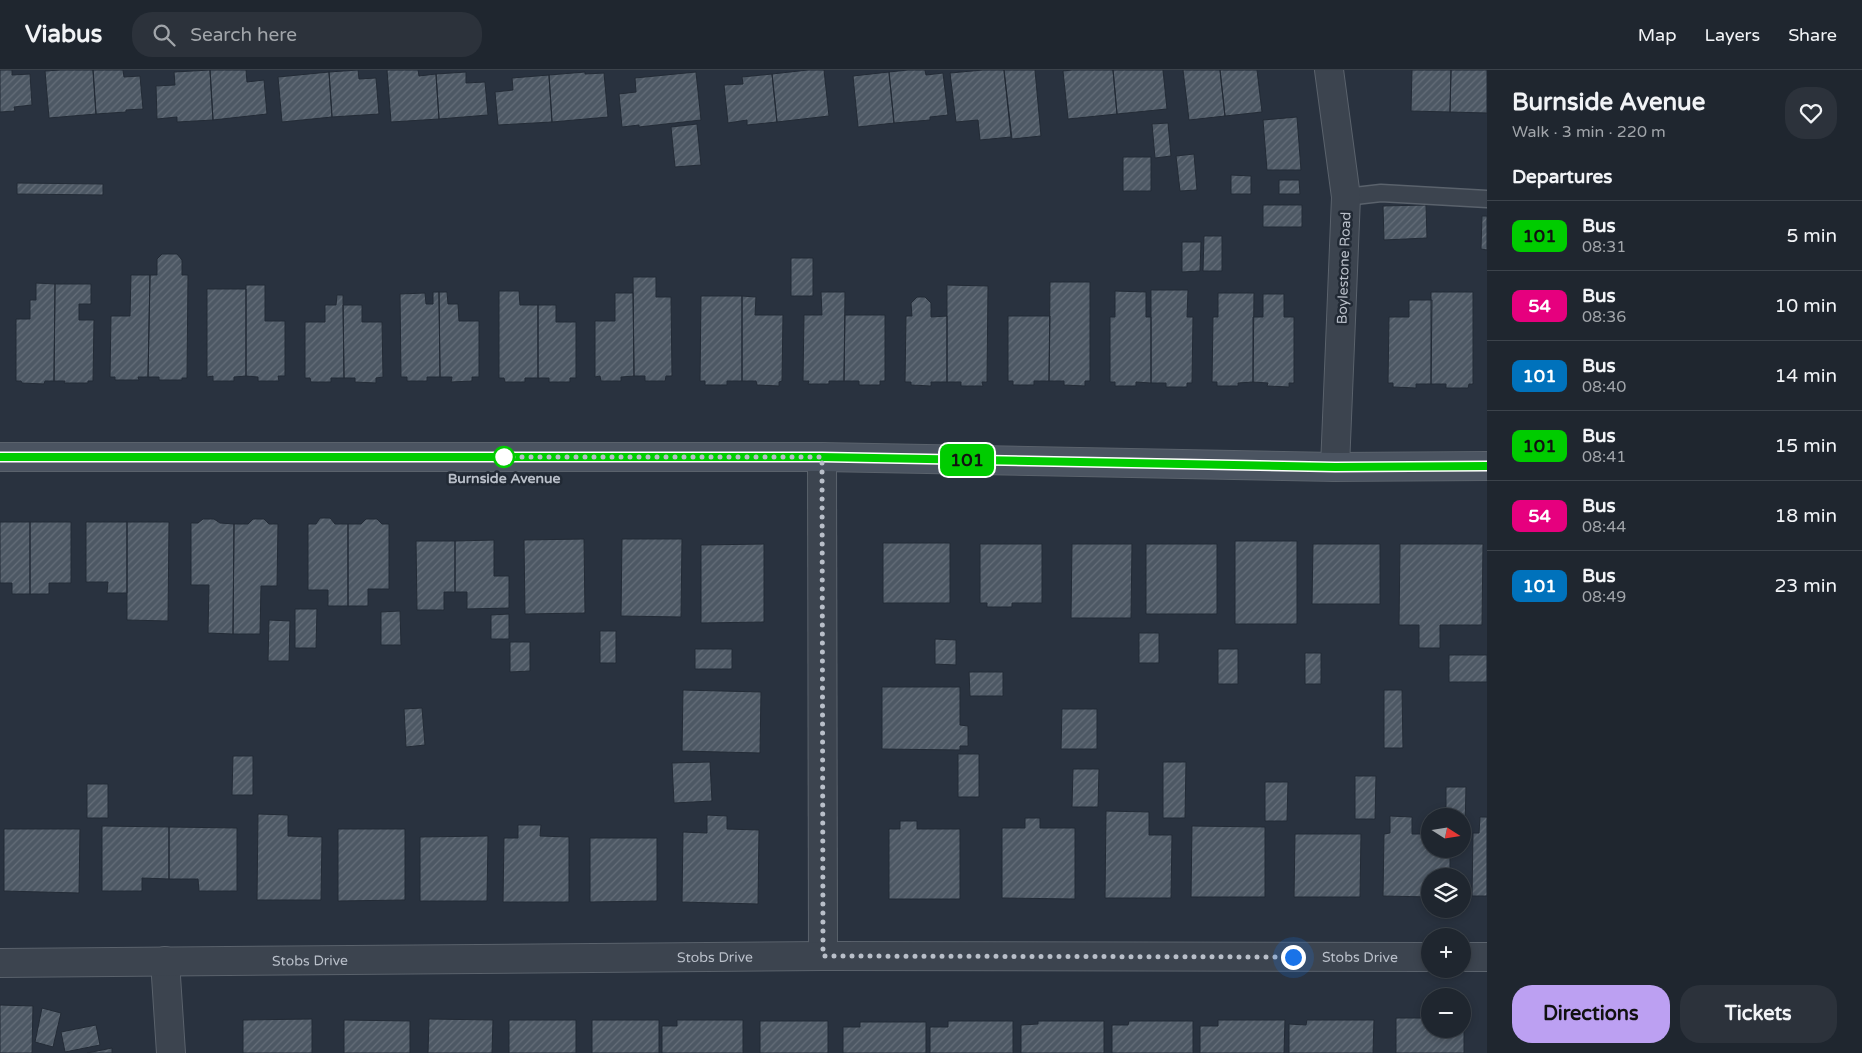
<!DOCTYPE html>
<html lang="en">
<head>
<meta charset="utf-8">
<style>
	body { margin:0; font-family:"Varela Round",sans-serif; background:#2c323b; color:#f1f3f6; height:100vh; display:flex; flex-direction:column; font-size:19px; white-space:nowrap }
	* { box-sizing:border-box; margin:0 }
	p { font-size:16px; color:#a1a5aa }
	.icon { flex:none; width:28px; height:28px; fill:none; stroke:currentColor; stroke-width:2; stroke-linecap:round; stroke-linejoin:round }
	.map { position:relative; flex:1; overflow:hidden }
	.sheet { display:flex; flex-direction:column; background:#1f262f; width:375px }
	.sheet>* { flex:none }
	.badge { padding:0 10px; border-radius:8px; font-size:18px; line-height:32px }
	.needle { width:32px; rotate:102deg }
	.tools { position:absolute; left:1421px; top:738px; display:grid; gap:10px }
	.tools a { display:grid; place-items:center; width:50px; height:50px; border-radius:50%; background:#1f262f; box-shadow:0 2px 8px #0003,0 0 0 1px #3c434b; font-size:25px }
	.you { position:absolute; width:25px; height:25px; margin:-12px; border:4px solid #fff; border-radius:50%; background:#1a73e8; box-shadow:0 0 0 8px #1a73e833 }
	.map>.badge { position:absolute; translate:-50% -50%; box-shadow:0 0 0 2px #fff }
	h2 { padding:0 25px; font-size:19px; line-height:45px }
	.round { display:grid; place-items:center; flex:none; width:52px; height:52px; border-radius:20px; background:#2c323b }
	.overview { display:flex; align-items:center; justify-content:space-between; height:85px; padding:0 25px }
	h1 { font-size:24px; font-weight:700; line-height:38px }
	.cta { display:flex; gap:10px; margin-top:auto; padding:10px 25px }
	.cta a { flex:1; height:58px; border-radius:20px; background:#bca0f2; color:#111; font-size:20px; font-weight:700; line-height:58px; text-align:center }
	.cta a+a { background:#2c323b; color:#f1f3f6 }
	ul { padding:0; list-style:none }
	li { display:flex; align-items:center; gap:15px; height:70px; padding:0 25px; border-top:1px solid #3c434b }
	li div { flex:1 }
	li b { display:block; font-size:19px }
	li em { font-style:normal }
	li .badge { min-width:55px; font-weight:700; text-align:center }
	header { display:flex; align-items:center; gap:30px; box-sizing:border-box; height:70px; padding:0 25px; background:#1f262f; border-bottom:1px solid #3c434b }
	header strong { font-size:24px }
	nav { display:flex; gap:28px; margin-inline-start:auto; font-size:18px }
	.search { width:350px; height:45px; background:#2c323b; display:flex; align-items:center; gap:12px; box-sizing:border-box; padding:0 18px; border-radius:20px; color:#a1a5aa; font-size:19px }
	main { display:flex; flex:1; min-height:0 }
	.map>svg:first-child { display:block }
	.building { fill:url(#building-hatch); stroke:#232b36 }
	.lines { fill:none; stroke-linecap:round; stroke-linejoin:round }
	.lane-casing { stroke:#5a626c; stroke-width:19 }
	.street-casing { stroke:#5a626c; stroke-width:30 }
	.secondary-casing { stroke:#5a626c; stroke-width:30 }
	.lane { stroke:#3c444f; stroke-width:16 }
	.street { stroke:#3c444f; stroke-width:28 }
	.secondary { stroke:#4b5461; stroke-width:28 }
	.line-casing { stroke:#fff; stroke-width:11 }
	.line { stroke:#0c0; stroke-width:8 }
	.walk { stroke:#b9bfc9; stroke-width:5; stroke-dasharray:0 9 }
	.stop-dot { fill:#fff; stroke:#0c0; stroke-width:2.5 }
	.labels { text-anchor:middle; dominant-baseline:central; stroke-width:5; stroke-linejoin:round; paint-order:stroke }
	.street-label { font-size:14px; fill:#b9bfc9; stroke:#212934 }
	.stop-label { font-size:14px; font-weight:bold; fill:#b9bfc9; stroke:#212934 }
</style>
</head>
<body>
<header>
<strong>Viabus</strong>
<div class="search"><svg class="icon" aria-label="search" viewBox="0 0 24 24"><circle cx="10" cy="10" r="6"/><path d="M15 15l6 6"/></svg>Search here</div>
<nav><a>Map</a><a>Layers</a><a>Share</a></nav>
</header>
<main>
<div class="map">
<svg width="1487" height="983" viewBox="0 0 1487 983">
	<defs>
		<pattern id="building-hatch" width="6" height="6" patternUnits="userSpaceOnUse" patternTransform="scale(1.25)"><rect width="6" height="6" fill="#4d5864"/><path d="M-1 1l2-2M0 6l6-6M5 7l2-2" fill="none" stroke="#656e79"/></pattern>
	</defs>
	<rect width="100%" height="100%" fill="#29323f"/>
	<path class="building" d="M0,0h12v5l18,-1 2,31 -18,2 1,4 -15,1z
		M61,0h32l3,44 -47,4 -4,-47z
		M93,0h30l1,7 16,-1 3,33 -17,1v2l-30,2z
		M210,0l3,50 -36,2v-5l-20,2 -1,-33 19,-1 -1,-13z
		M210,0h36l1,12 17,-2 3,34 -54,6z
		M358,0l1,9 17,-1 3,36 -47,3 -3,-45z
		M387,0h31l1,6 17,-2 3,45 -48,3z
		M808,0h16l5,46 -52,6 -5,-48z
		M908,0h17l1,5 17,-2 5,42 -18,2v3l-36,3 -5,-51z
		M983,0h21l7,67 -31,3 -2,-20 -22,2 -6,-49z
		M1004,0h31l6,66 -29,3z
		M1072,0h41l4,44 -49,5 -5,-48z
		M1113,0h50l4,39 -50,5z
		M1183,0h37l5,46 -36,4z
		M1220,0h37l5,42 -37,4z
		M1412,0h39l-1,42 -39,-1z
		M1451,0h36v43l-37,-1z
		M329,2l3,45 -50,5 -4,-45z
		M466,2v11l19,-1 3,33 -49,4 -3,-45z
		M585,2v2l19,-1 4,44 -56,5 -3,-47z
		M696,2l5,48 -62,7v-2l-17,2 -3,-33 17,-2 -1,-14z
		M889,2l5,51 -36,4 -5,-51z
		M772,4l5,48 -30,3v-5l-19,3 -4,-38 19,-1 -1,-7z
		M549,5l3,47 -54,3 -3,-33 18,-2 -1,-12z
		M1297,47l4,53h-34l-4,-50z
		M1168,53l3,33 -16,2 -3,-34z
		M697,54l4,41 -26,2 -4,-40z
		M1194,84l3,36 -17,1 -4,-35z
		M1123,87h28v34h-28z
		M1231,105l20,1v18h-20z
		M1279,110h20l1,14h-21z
		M17,113l86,1v11l-86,-1z
		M1263,135h39v22h-39z
		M1426,135l1,33 -43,2 -1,-34z
		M1482,146h5v34l-6,-1z
		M1204,166h18v35h-19z
		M1182,172h19l-1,29 -18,1z
		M162,184h15l5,6v15h6l-1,103h-5v2h-23v-3h-11l2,-102h7v-16z
		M791,188h22v38h-22z
		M131,205h19l-2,102h-10l1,3h-24v-3h-5l1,-61h19z
		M633,207h23v20h15l1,79h-6l-1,5h-20v-5h-11z
		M1050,212h40v99h-5v5l-21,-1v-4h-15z
		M36,213l19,1 -1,97h-9l-1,3 -22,-1 -1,-2h-5v-62h14v-19h6z
		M55,214h36v20h-12v16h15l-1,61h-5v2h-24l1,-2h-11z
		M246,215h19v36h20v55h-7l1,5h-21v-4l-12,-1z
		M947,215l41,1 -1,96h-5l1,4h-22v-4h-14z
		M207,219h39v87l-12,1v4h-21v-5l-6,1z
		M1151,220h37l-1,27h6l-1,66h-5v4h-21v-4h-15z
		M499,221h20l1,14h18v73h-13v4h-20l-1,-4h-5z
		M1115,221l31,1v25h5v66l-15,-1v4h-21v-4h-5v-65h5z
		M433,222h6l1,85h-13v4h-20v-4h-6l-1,-83 25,-1 1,11h7z
		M439,222h8l1,12h10l1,17h20v56h-7v4l-21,1 1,-5h-12z
		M821,222h24l-1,89h-15v3h-21l1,-3h-6l1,-66h18z
		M1431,222h42v92h-4l-1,4h-22v-4h-15z
		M615,223h18l1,83 -13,1v4h-20l-1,-5 -5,1v-56h20z
		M1218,223h36l-1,89 -15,1v3h-21v-4h-5l1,-65h5z
		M1263,224h21v23h10v66h-5v4l-22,-1 1,-3 -15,-1v-65h10z
		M337,225h6l1,83h-13v4h-20l-1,-4h-5v-56h20v-17h11z
		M701,226h41v85h-15v4h-22v-4h-5z
		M742,226l14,1 -1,18h28l-1,66 -3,1v4l-22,-1 -1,-4h-14z
		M917,227h8l6,6v14l16,-1v66h-16v4l-20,-1v-3h-6l1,-66h6l-1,-13z
		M1409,230h23l-1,84h-15v4l-23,-1v-4h-5l1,-66h20z
		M343,235h19v17h20l1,55 -7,1v5l-21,-1v-4h-11z
		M538,235h18v17h20v56h-6v4h-21v-4h-11z
		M845,245h40v66h-5v4h-21v-4h-15z
		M1008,246h42l-1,65h-15v4h-21v-4h-5z
		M320,448h10l5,6h13v82h-20v-16h-20v-66h8z
		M203,449h11l6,4 14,1 -1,110 -25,-1 1,-48h-18v-62h7z
		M253,449h11l5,5h9l-1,62h-16l-1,48h-27l1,-110h14z
		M366,449h11l5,5h7v65h-21v17h-20v-82h13z
		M0,452h30v72h-18v-11h-12z
		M30,452h41v61h-22v11h-19z
		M86,452h41v71h-20l1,-11h-22z
		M127,452h42l-1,99 -41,-1z
		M584,469l1,74 -60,1 -1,-74z
		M622,469h60l-1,78 -60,-1z
		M494,470v36h15v32l-42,1v-17h-12v-51z
		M416,471h39v51h-11v18h-27z
		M1235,471h62v83h-62z
		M883,473h67v60h-67z
		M764,474v78l-63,1v-78z
		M980,474h62v59h-30v4h-25v-4h-7z
		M1072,474h60l-1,74h-60z
		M1146,474h71v70h-71z
		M1313,474h67v60h-68z
		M1400,474h83l-1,81h-42v23h-21v-23h-20z
		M295,539h22l-1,39h-21z
		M400,541l1,34h-20v-33z
		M509,544v25h-18v-24z
		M269,550l21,1 -1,40h-21z
		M600,561h16v32h-16z
		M1139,563h20v30h-20z
		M935,569l21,1v25l-21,-1z
		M510,572h20v29l-20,1z
		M695,579h37v20h-37z
		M1218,579h20v35h-20z
		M1305,583h16v31h-16z
		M1449,585h38v27h-38z
		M969,602h34v24h-33z
		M882,617h78v38l8,1v20h-8v4l-78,-1z
		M683,620l78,2 -1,61 -78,-2z
		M1384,620h18l1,58h-19z
		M422,638l3,37 -19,2 -2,-38z
		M1062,639h35v40h-36z
		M958,684h21v43h-21z
		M233,686h20v39h-21z
		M710,692l2,39 -38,2 -2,-40z
		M1163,692h23l-1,56h-22z
		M1073,699h26l-1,38h-26z
		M1355,706h21l-1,43h-20z
		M1265,712h23l-1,39h-22z
		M87,714h21v34h-21z
		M1446,717h20l-1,41h-3v-12h-16z
		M1106,741l43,1v23h23l-1,63h-66z
		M258,744l30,1v21l34,1 -1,63h-64z
		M707,745l20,1v13l32,1 -1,74 -76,-2 1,-70 24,1z
		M1390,746l22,1v17h18v15h20v27h-20v21l-47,-1 1,-62 6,-1z
		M1480,747h7v79h-15l1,-63h6z
		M1025,748h15v10h35v71l-73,-1v-70h23z
		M900,751h17v8h43v70h-71v-70h11z
		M518,755h23l-1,11 29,1v65h-66l1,-64h14z
		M102,756l67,1v52l-27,-1v13h-40z
		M1192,756l73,1v70h-74z
		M169,757l68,1v63h-38l-1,-12h-29z
		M4,759h76l-1,64 -75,-2z
		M338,759h67v71l-67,1z
		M1295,764h66l-1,63h-66z
		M488,766l-1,65h-67v-64z
		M590,768h67v63l-67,1z
		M0,935l33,1 -1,47h-32z
		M42,938l19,5 -8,34 -18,-5z
		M1396,948h34v11h32v-11h2v35h-68z
		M312,949v34h-69v-33z
		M429,949l64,1 -1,33h-64z
		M344,950l66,1v32h-66z
		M509,950h67v33h-67z
		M592,950h67v33h-67z
		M677,950h66v33h-81v-27h15z
		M1218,950h67l-1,33h-84v-27h18z
		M1307,950h67l-1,33h-84v-29l17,1z
		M760,951h68v32h-68z
		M948,951h65v32h-83v-26h18z
		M1038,951h66v32h-83v-28l17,-1z
		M1129,951h64v32h-81v-28h16z
		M860,952h66v31h-83v-26h17z
		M96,955l4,20 -35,7 -4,-20z
		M112,978v5h-25z"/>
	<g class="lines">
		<defs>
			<path id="lane" d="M1346,127l35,-4 106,6"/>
			<g id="street">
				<path d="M1329,0l17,127 -11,270"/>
				<path d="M822,387l1,499"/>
				<path d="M1462,887h25"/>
				<path d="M165,891l6,92"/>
				<path id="s1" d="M0,893l823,-7 607,1"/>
			</g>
			<path id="secondary" d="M0,387h822l513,10 152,-1"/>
		</defs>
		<use href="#lane" class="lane-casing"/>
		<use href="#street" class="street-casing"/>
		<use href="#secondary" class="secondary-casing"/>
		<use href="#lane" class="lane"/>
		<use href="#street" class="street"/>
		<use href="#secondary" class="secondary"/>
	</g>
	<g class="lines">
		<defs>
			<path id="line" d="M0,387h822l513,10 152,-1"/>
		</defs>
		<use href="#line" class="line-casing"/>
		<use href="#line" class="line"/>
		<path class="walk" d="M504,387h318l1,499 470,1"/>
	</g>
	<circle class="stop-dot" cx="504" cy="387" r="10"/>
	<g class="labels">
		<g class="street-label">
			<text transform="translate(1344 198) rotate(-88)">Boylestone Road</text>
			<text stroke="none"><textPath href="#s1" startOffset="715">Stobs Drive</textPath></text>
			<text stroke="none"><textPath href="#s1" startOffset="1360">Stobs Drive</textPath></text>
			<text stroke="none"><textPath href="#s1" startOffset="310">Stobs Drive</textPath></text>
		</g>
		<g class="stop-label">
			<text x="504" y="408">Burnside Avenue</text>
		</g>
	</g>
</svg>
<div class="tools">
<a><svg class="needle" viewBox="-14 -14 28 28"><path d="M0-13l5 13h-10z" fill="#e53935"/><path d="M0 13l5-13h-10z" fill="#a1a5aa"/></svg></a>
<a><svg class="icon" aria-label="layers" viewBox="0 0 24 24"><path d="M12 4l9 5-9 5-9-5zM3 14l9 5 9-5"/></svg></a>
<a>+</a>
<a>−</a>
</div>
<div class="you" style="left:1293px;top:887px"></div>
<b class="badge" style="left:967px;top:390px;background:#0c0;color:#111">101</b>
</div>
<section class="sheet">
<div class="overview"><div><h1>Burnside Avenue</h1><p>Walk · 3 min · 220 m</p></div><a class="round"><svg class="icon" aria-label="heart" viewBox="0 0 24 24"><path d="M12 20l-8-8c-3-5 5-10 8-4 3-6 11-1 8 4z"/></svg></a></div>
<h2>Departures</h2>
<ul>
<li><span class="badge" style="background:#0c0;color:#111">101</span><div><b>Bus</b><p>08:31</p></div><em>5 min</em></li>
<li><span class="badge" style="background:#e6007e;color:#fff">54</span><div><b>Bus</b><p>08:36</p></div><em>10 min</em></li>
<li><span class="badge" style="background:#0072bc;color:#fff">101</span><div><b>Bus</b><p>08:40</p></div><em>14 min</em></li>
<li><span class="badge" style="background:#0c0;color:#111">101</span><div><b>Bus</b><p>08:41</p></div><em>15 min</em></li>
<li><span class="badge" style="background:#e6007e;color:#fff">54</span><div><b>Bus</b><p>08:44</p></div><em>18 min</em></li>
<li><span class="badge" style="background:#0072bc;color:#fff">101</span><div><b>Bus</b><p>08:49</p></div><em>23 min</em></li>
</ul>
<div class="cta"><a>Directions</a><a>Tickets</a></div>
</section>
</main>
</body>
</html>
